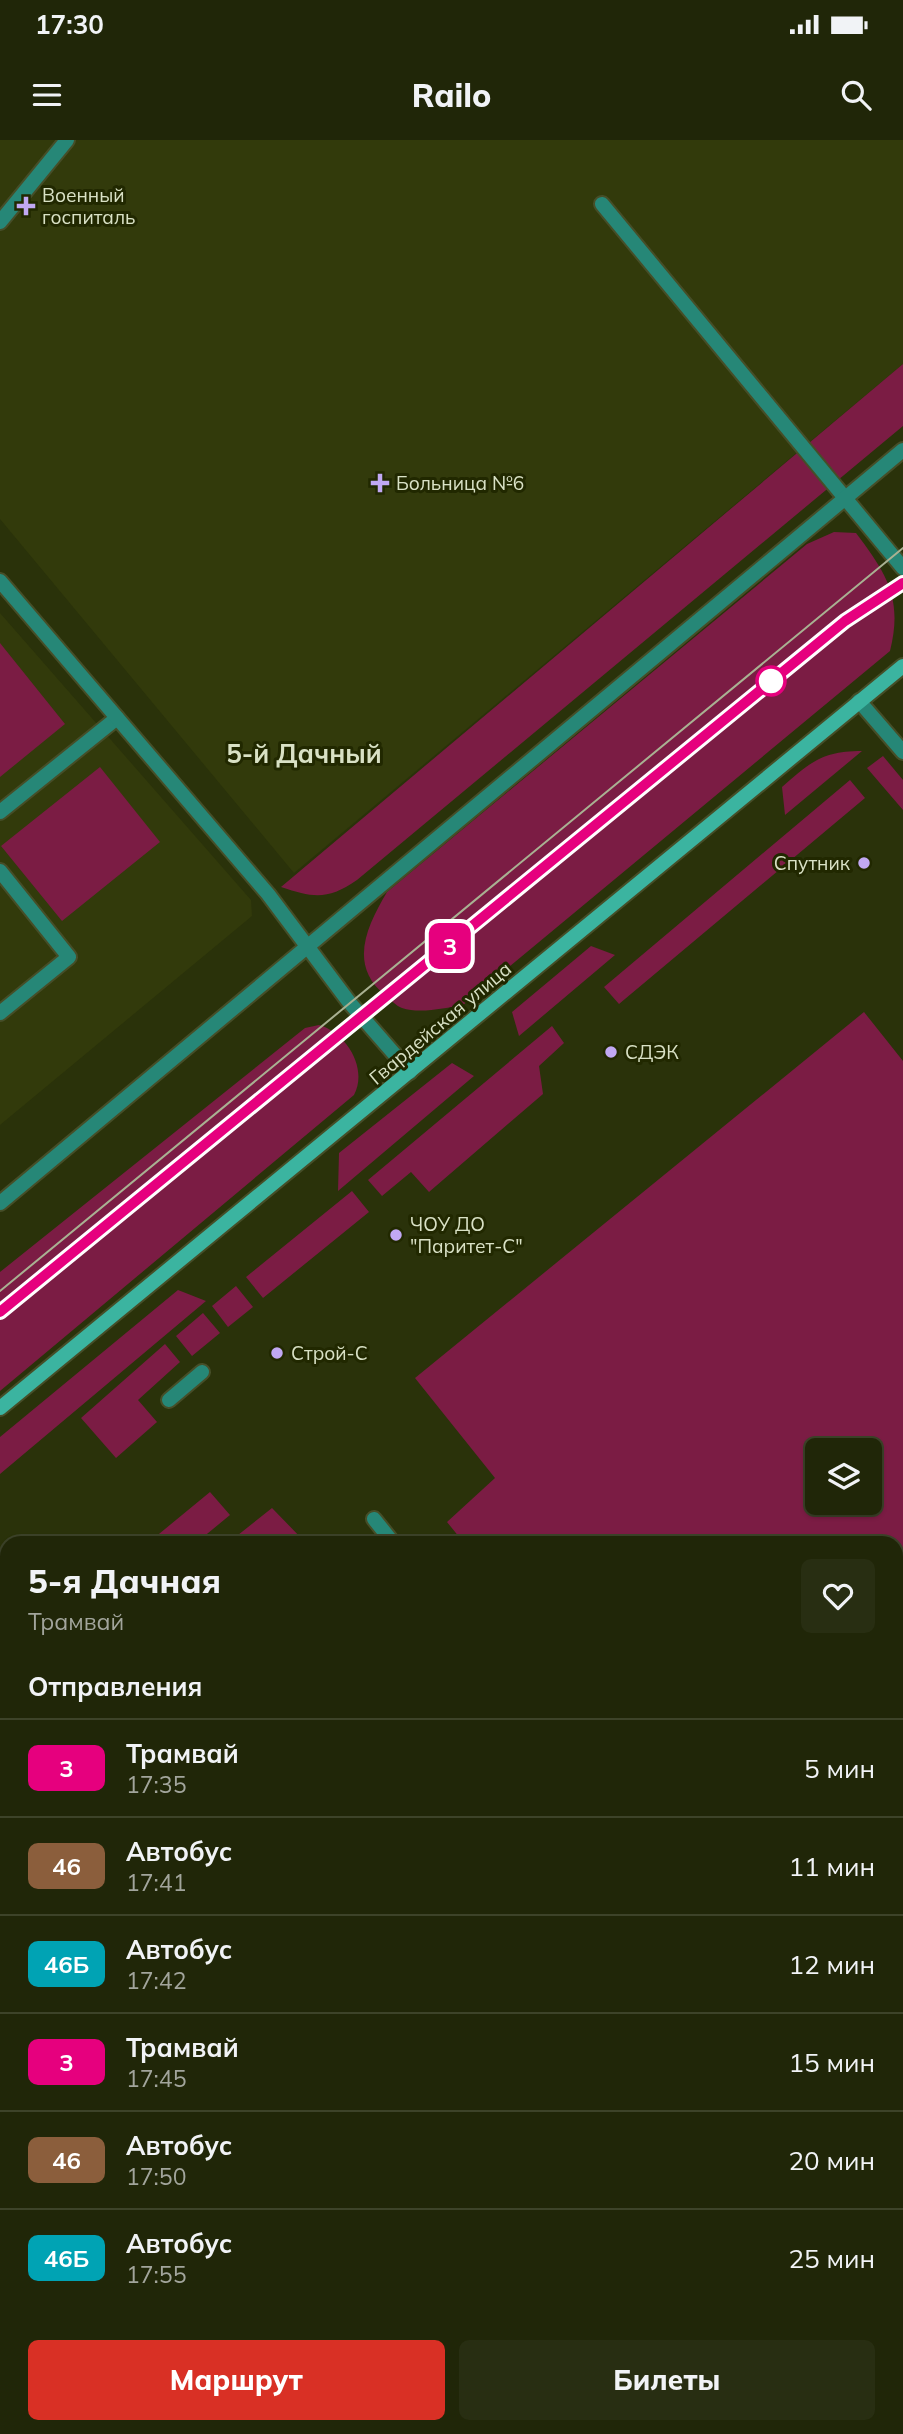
<!DOCTYPE html>
<html lang="ru">
<head>
<meta charset="utf-8">
<style>
	body { margin:0; font-family:Mulish,sans-serif; background:#282e12; color:#f1f3f6; height:100vh; display:flex; flex-direction:column; font-size:26px; white-space:nowrap }
	* { box-sizing:border-box; margin:0 }
	p { font-size:23px; color:#a2a59c }
	.icon { flex:none; width:38px; height:38px; fill:none; stroke:currentColor; stroke-width:2; stroke-linecap:round; stroke-linejoin:round }
	.map { position:relative; flex:1; overflow:hidden }
	.drawer { position:absolute; left:0px; top:1396px; width:903px; height:898px; display:flex; flex-direction:column; background:#202608; border-radius:21px 21px 0 0; box-shadow:0 2px 5px #0004,0 0 0 2px #3d4329 }
	.drawer>* { flex:none }
	.badge { padding:0 14px; border-radius:10px; font-size:24px; line-height:46px }
	.controls { position:absolute; left:805px; top:1298px; display:grid; gap:14px }
	.controls a { display:grid; place-items:center; width:77px; height:77px; border-radius:10px; background:#202608; box-shadow:0 2px 5px #0004,0 0 0 2px #3d4329; font-size:35px }
	.map>.badge { position:absolute; translate:-50% -50%; box-shadow:0 0 0 4px #fff }
	h2 { padding:0 28px; font-size:26px; line-height:63px }
	.round { display:grid; place-items:center; flex:none; width:74px; height:74px; border-radius:10px; background:#282e12 }
	.headline { display:flex; align-items:center; justify-content:space-between; height:119px; padding:0 28px }
	h1 { font-size:33px; font-weight:800; line-height:52px }
	.primary-button { display:flex; gap:14px; margin-top:auto; padding:14px 28px }
	.primary-button a { flex:1; height:80px; border-radius:10px; background:#d93025; color:#fff; font-size:28px; font-weight:800; line-height:80px; text-align:center }
	.primary-button a+a { background:#282e12; color:#f1f3f6 }
	ul { padding:0; list-style:none }
	li { display:flex; align-items:center; gap:21px; height:98px; padding:0 28px; border-top:2px solid #3d4329 }
	li div { flex:1 }
	li b { display:block; font-size:26px }
	li em { font-style:normal }
	li .badge { min-width:77px; font-weight:700; text-align:center }
	.status { display:flex; justify-content:space-between; align-items:center; height:49px; padding:0 35px; background:#202608; direction:ltr }
	.status svg { height:19px; fill:currentColor }
	header { display:flex; justify-content:space-between; align-items:center; height:91px; padding:0 28px; background:#202608; font-size:32px; font-weight:800 }
	.map>svg:first-child { display:block }
	.built { fill:#323a0b }
	.green { fill:#7b1c44; fill-rule:evenodd }
	.lines { fill:none; stroke-linecap:round; stroke-linejoin:round }
	.lane-casing { stroke:#464e28; stroke-width:18 }
	.street-casing { stroke:#464e28; stroke-width:18 }
	.secondary-casing { stroke:#464e28; stroke-width:18 }
	.lane { stroke:#268777; stroke-width:14 }
	.street { stroke:#268777; stroke-width:14 }
	.secondary { stroke:#3bb4a0; stroke-width:14 }
	.tram { stroke:#a9b192; stroke-width:2 }
	.line-casing { stroke:#fff; stroke-width:16 }
	.line { stroke:#e6007e; stroke-width:10 }
	.poi-dot { fill:#c1a8f3; stroke:#212800; stroke-width:2.5 }
	.stop-dot { fill:#fff; stroke:#e6007e; stroke-width:3.5 }
	.labels { text-anchor:middle; dominant-baseline:central; stroke-width:6; stroke-linejoin:round; paint-order:stroke }
	.poi-label { font-size:19px; fill:#d9e1c5; stroke:#212800; text-anchor:start }
	.street-label { font-size:19px; fill:#d9e1c5; stroke:#212800 }
	.district-label { font-size:26px; font-weight:bold; fill:#d9e1c5; stroke:#212800 }
</style>
</head>
<body>
<div class="status"><b>17:30</b><svg viewBox="0 0 49 12"><path d="M0 12V9h3v3zM5 12V6h3v6zM10 12V3h3v9zM15 12V0h3v12zM26 1h20v11H26zM47 4h2v5h-2z"/></svg></div>
<header><svg class="icon" aria-label="menu" viewBox="0 0 24 24"><path d="M4 6h16M4 12h16M4 18h16"/></svg>Railo<svg class="icon" aria-label="search" viewBox="0 0 24 24"><circle cx="10" cy="10" r="6"/><path d="M15 15l6 6"/></svg></header>
<div class="map">
<svg width="903" height="2294" viewBox="0 0 903 2294">
	<rect width="100%" height="100%" fill="#2a320a"/>
	<path class="built" d="M0,0h903v224l-609,509 -294,-354z
		M0,473l251,287 1,16 -252,209z
		M896,2152l7,8v134h-250l-5,-7h248z"/>
	<path class="green" d="M903,224v62l-546,454c-29,20 -43,18 -76,7z
		M834,392l22,1c31,41 47,66 34,118l-427,354c-18,3 -43,9 -61,3 -6,-2 -12,-9 -17,-13 -37,-30 -18,-69 2,-103l420,-348z
		M0,503l65,81 -65,53z
		M862,611l-77,64 -3,-28c29,-25 40,-36 80,-36z
		M883,616l20,24v30l-36,-42z
		M100,627l60,75 -98,79 -61,-75z
		M850,640l15,18 -246,206 -15,-17z
		M591,806l24,9 -96,81 -7,-24z
		M864,872l39,49v1244l-7,-9v-752l-432,-1 -17,-21 48,-44 -80,-100zM817,1311h53v52h-53z
		M319,885c28,8 49,44 35,70l-354,296v-119l305,-244z
		M552,886l12,17 -25,23 4,28 -114,98 -18,-20 -29,24 -14,-16z
		M452,923l22,13 -136,115 1,-38z
		M352,1051l17,21 -106,86 -17,-21z
		M236,1146l17,21 -25,20 -16,-21z
		M178,1150l28,11 -206,173v-37z
		M203,1173l17,20 -28,23 -16,-20z
		M165,1204l15,18 -42,38 19,22 -41,36 -35,-40z
		M210,1352l20,23 -34,28h-48z
		M272,1368l34,35h-78z
		M475,2287h88l-8,7h-88z"/>
	<g class="lines">
		<defs>
			<path id="lane" d="M602,64l243,294
				M0,82l67,-82
				M0,672l117,-94
				M0,731l69,86 -69,56
				M169,1260l33,-28
				M374,1379l20,25
				M0,1851l7,-5
				M0,1914l7,9
				M0,2085l7,-6"/>
			<path id="street" d="M845,358l58,70
				M0,441l268,313 81,108 61,70
				M859,561l44,51
				M0,1063l903,-753
				M0,1528l7,8
				M626,2287l5,7
				M186,2294l8,-7"/>
			<path id="secondary" d="M0,1268l903,-742"/>
		</defs>
		<use href="#lane" class="lane-casing"/>
		<use href="#street" class="street-casing"/>
		<use href="#secondary" class="secondary-casing"/>
		<use href="#lane" class="lane"/>
		<use href="#street" class="street"/>
		<use href="#secondary" class="secondary"/>
		<path class="tram" d="M0,1151l903,-743
			M0,1172l845,-691 58,-38"/>
	</g>
	<g class="lines">
		<defs>
			<path id="line" d="M0,1172l845,-691 58,-38"/>
		</defs>
		<use href="#line" class="line-casing"/>
		<use href="#line" class="line"/>
	</g>
	<g class="poi-dot">
		<path d="M22.5 55.5h7v7h7v7h-7v7h-7v-7h-7v-7h7z"/>
		<path d="M376.5 332.5h7v7h7v7h-7v7h-7v-7h-7v-7h7z"/>
		<circle cx="864" cy="723" r="7"/>
		<circle cx="611" cy="912" r="7"/>
		<circle cx="396" cy="1095" r="7"/>
		<circle cx="277" cy="1213" r="7"/>
	</g>
	<circle class="stop-dot" cx="771" cy="541" r="14"/>
	<g class="labels">
		<g class="poi-label">
			<text x="42" y="55">Военный<tspan x="42" dy="22">госпиталь</tspan></text>
			<text x="396" y="343">Больница №6</text>
			<text x="850" y="723" text-anchor="end">Спутник</text>
			<text x="625" y="912">СДЭК</text>
			<text x="410" y="1084">ЧОУ ДО<tspan x="410" dy="22">"Паритет-С"</tspan></text>
			<text x="291" y="1213">Строй-С</text>
		</g>
		<g class="street-label">
			<text transform="translate(440 883) rotate(-40)">Гвардейская улица</text>
		</g>
		<g class="district-label">
			<text x="304" y="613">5-й Дачный</text>
		</g>
	</g>
</svg>
<div class="controls">
<a><svg class="icon" aria-label="layers" viewBox="0 0 24 24"><path d="M12 4l9 5-9 5-9-5zM3 14l9 5 9-5"/></svg></a>
</div>
<b class="badge" style="left:450px;top:806px;background:#e6007e;color:#fff">3</b>
<section class="drawer">
<div class="headline"><div><h1>5-я Дачная</h1><p>Трамвай</p></div><a class="round"><svg class="icon" aria-label="heart" viewBox="0 0 24 24"><path d="M12 20l-8-8c-3-5 5-10 8-4 3-6 11-1 8 4z"/></svg></a></div>
<h2>Отправления</h2>
<ul>
<li><span class="badge" style="background:#e6007e;color:#fff">3</span><div><b>Трамвай</b><p>17:35</p></div><em>5 мин</em></li>
<li><span class="badge" style="background:#8b5e3c;color:#fff">46</span><div><b>Автобус</b><p>17:41</p></div><em>11 мин</em></li>
<li><span class="badge" style="background:#00a3b4;color:#fff">46Б</span><div><b>Автобус</b><p>17:42</p></div><em>12 мин</em></li>
<li><span class="badge" style="background:#e6007e;color:#fff">3</span><div><b>Трамвай</b><p>17:45</p></div><em>15 мин</em></li>
<li><span class="badge" style="background:#8b5e3c;color:#fff">46</span><div><b>Автобус</b><p>17:50</p></div><em>20 мин</em></li>
<li><span class="badge" style="background:#00a3b4;color:#fff">46Б</span><div><b>Автобус</b><p>17:55</p></div><em>25 мин</em></li>
</ul>
<div class="primary-button"><a>Маршрут</a><a>Билеты</a></div>
</section>
</div>
</body>
</html>
